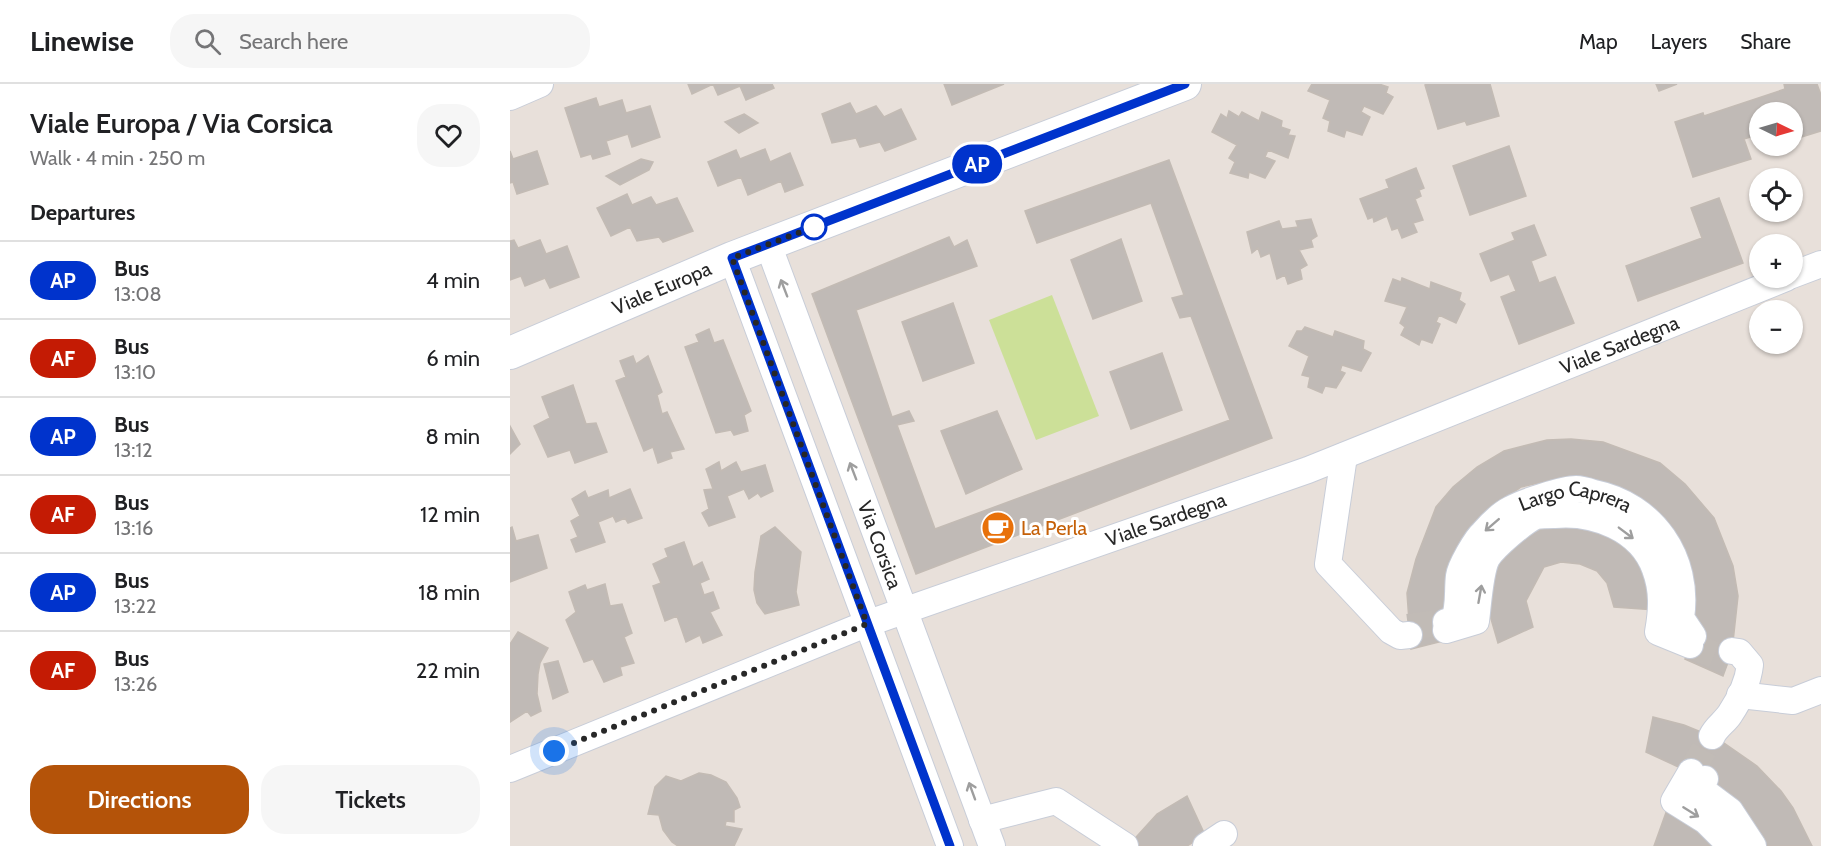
<!DOCTYPE html>
<html lang="en">
<head>
<meta charset="utf-8">
<style>
	body { margin:0; font-family:Cabin,sans-serif; background:#f6f6f6; color:#202124; height:100vh; display:flex; flex-direction:column; font-size:22px; white-space:nowrap }
	* { box-sizing:border-box; margin:0 }
	p { font-size:20px; color:#757577 }
	.icon { flex:none; width:33px; height:33px; fill:none; stroke:currentColor; stroke-width:2; stroke-linecap:round; stroke-linejoin:round }
	.map { position:relative; flex:1; overflow:hidden }
	.panel { display:flex; flex-direction:column; background:#fff; width:510px }
	.panel>* { flex:none }
	.badge { padding:0 12px; border-radius:20px; font-size:21px; line-height:39px }
	.needle { width:39px; rotate:95deg }
	.buttons { position:absolute; left:1239px; top:18px; display:grid; gap:12px }
	.buttons a { display:grid; place-items:center; width:54px; height:54px; border-radius:50%; background:#fff; box-shadow:0 2px 4px #0004; font-size:30px }
	.you { position:absolute; width:30px; height:30px; margin:-15px; border:4px solid #fff; border-radius:50%; background:#1a73e8; box-shadow:0 0 0 9px #1a73e833 }
	.map>.badge { position:absolute; translate:-50% -50%; box-shadow:0 0 0 3px #fff }
	h2 { padding:0 30px; font-size:22px; line-height:54px }
	.round { display:grid; place-items:center; flex:none; width:63px; height:63px; border-radius:24px; background:#f6f6f6 }
	.summary { display:flex; align-items:center; justify-content:space-between; height:102px; padding:0 30px }
	h1 { font-size:28px; font-weight:600; line-height:45px }
	.cta { display:flex; gap:12px; margin-top:auto; padding:12px 30px }
	.cta a { flex:1; height:69px; border-radius:24px; background:#b45309; color:#fff; font-size:24px; font-weight:600; line-height:69px; text-align:center }
	.cta a+a { background:#f6f6f6; color:#202124 }
	ul { padding:0; list-style:none }
	li { display:flex; align-items:center; gap:18px; height:78px; padding:0 30px; border-top:2px solid #e0e0e0 }
	li div { flex:1 }
	li b { display:block; font-size:22px }
	li em { font-style:normal }
	li .badge { min-width:66px; font-weight:700; text-align:center }
	header { display:flex; align-items:center; gap:36px; box-sizing:border-box; height:84px; padding:0 30px; background:#fff; border-bottom:2px solid #e0e0e0 }
	header strong { font-size:28px }
	nav { display:flex; gap:33px; margin-inline-start:auto; font-size:21px }
	.search { width:420px; height:54px; background:#f6f6f6; display:flex; align-items:center; gap:15px; box-sizing:border-box; padding:0 21px; border-radius:24px; color:#757577; font-size:22px }
	main { display:flex; flex:1; min-height:0 }
	.map>svg:first-child { display:block }
	.pitch { fill:#cce098 }
	.building { fill:#c0bab6; stroke:#c3bbb4; stroke-width:1.5 }
	.lines { fill:none; stroke-linecap:round; stroke-linejoin:round }
	.minor-tunnel { stroke:#c1bbb6; stroke-width:26; stroke-dasharray:26 13; stroke-linecap:butt }
	.minor-casing { stroke:#c8cdd8; stroke-width:28 }
	.tertiary-casing { stroke:#c8cdd8; stroke-width:34 }
	.minor { stroke:#fff; stroke-width:26 }
	.tertiary { stroke:#fff; stroke-width:32 }
	.oneway { stroke:#9e9e9e }
	.line-casing { stroke:#fff; stroke-width:14 }
	.line { stroke:#03c; stroke-width:9 }
	.walk { stroke:#272727; stroke-width:6; stroke-dasharray:0 10.8 }
	.stop-dot { fill:#fff; stroke:#03c; stroke-width:3 }
	.labels { text-anchor:middle; dominant-baseline:central; stroke-width:6; stroke-linejoin:round; paint-order:stroke }
	.street-label { font-size:20px; fill:#272727; stroke:#fff }
	.food-label { font-size:20px; fill:#c56008; stroke:#fff; text-anchor:start }
</style>
</head>
<body>
<header>
<strong>Linewise</strong>
<div class="search"><svg class="icon" aria-label="search" viewBox="0 0 24 24"><circle cx="10" cy="10" r="6"/><path d="M15 15l6 6"/></svg>Search here</div>
<nav><a>Map</a><a>Layers</a><a>Share</a></nav>
</header>
<main>
<section class="panel">
<div class="summary"><div><h1>Viale Europa / Via Corsica</h1><p>Walk · 4 min · 250 m</p></div><a class="round"><svg class="icon" aria-label="heart" viewBox="0 0 24 24"><path d="M12 20l-8-8c-3-5 5-10 8-4 3-6 11-1 8 4z"/></svg></a></div>
<h2>Departures</h2>
<ul>
<li><span class="badge" style="background:#03c;color:#fff">AP</span><div><b>Bus</b><p>13:08</p></div><em>4 min</em></li>
<li><span class="badge" style="background:#c41b04;color:#fff">AF</span><div><b>Bus</b><p>13:10</p></div><em>6 min</em></li>
<li><span class="badge" style="background:#03c;color:#fff">AP</span><div><b>Bus</b><p>13:12</p></div><em>8 min</em></li>
<li><span class="badge" style="background:#c41b04;color:#fff">AF</span><div><b>Bus</b><p>13:16</p></div><em>12 min</em></li>
<li><span class="badge" style="background:#03c;color:#fff">AP</span><div><b>Bus</b><p>13:22</p></div><em>18 min</em></li>
<li><span class="badge" style="background:#c41b04;color:#fff">AF</span><div><b>Bus</b><p>13:26</p></div><em>22 min</em></li>
</ul>
<div class="cta"><a>Directions</a><a>Tickets</a></div>
</section>
<div class="map">
<svg width="1311" height="762" viewBox="0 0 1311 762">
	<rect width="100%" height="100%" fill="#e8e0da"/>
	<path class="pitch" d="M542,211l47,121 -63,24 -47,-120z"/>
	<path class="building" d="M178,0h84l2,4 -28,12 -6,-14 -22,9 -5,-11 -21,10z
		M434,0h60l-52,21z
		M802,0h67l9,3 -2,6 7,4 -10,17 -19,-8 -3,6 9,5 -8,18 -16,-5 -2,7 -16,-6 2,-10 -7,-3 7,-18 -22,-9z
		M918,0h62l9,32 -32,9 -2,-4 -27,8 -13,-44z
		M1146,0h21l-18,7z
		M1274,0h33l4,11v36l-29,9v-28h-32v22l-16,5 7,20 -58,18 -18,-55 28,-9 1,3 81,-27z
		M86,14l3,9 23,-7 4,13 24,-7 10,31 -28,10 -4,-13 -22,7 4,13 -17,5 -2,-5 -10,3 -16,-49z
		M340,19l6,11 20,-8 8,11 17,-8 15,30 -31,12 -5,-9 -20,5 -4,-9 -24,5 -10,-29z
		M719,27l10,6 3,-5 17,9 3,-9 20,9 -1,6 9,3 -2,5 7,1 -7,22 -20,-8 -3,7 10,4 -10,17 -16,-6 -1,6 -18,-5 5,-11 -6,-4 8,-13 -25,-13 9,-18 6,4z
		M234,30l14,9 -19,10 -14,-11z
		M999,62l17,50 -56,19 -17,-49z
		M255,65l5,13 20,-9 13,32 -18,7 -4,-11 -33,14 -7,-18 -23,9 -10,-24 28,-12 4,9z
		M0,67l3,8 24,-8 11,33 -31,10 -4,-12 -3,1z
		M131,75l12,3 -4,8 -29,15 -14,-9z
		M659,76l103,278 -356,136 -104,-280 137,-57 5,10 13,-7 10,26 -121,44 36,107 17,-6 5,10 -17,4 38,104 295,-109 -39,-104 -11,2 -8,-20 12,-3 -33,-92 -114,40 -12,-32z
		M906,84l8,20 -5,2 2,6 -6,3 8,21 -10,3 4,9 -15,6 -4,-10 -6,2 -5,-14 -13,6 -1,-5 -5,2 -8,-20 29,-11 -3,-8z
		M117,110l5,11 19,-8 5,8 21,-7 16,33 -30,11 -4,-5 -22,4 -7,-14 -19,9 -14,-28z
		M1209,114l24,65 -105,38 -12,-35 76,-28 -11,-30z
		M801,135l6,17 -6,4 2,7 -14,3 8,15 -7,4 2,10 -14,5 -3,-9 -8,4 -7,-26 -9,4 -3,-9 -6,5 -5,-21 32,-11 3,8 16,-2 -2,-6z
		M1024,141l12,30 -15,6 8,22 16,-6 19,46 -55,21 -18,-47 15,-6 -7,-17 -18,7 -11,-27 35,-14 -3,-7z
		M611,155l21,62 -49,18 -22,-59z
		M4,156l4,8 22,-8 6,14 21,-8 12,31 -29,11 -5,-10 -20,8 -4,-10 -11,4v-39z
		M892,194l28,11 1,-7 30,11 -2,7 6,4 -9,19 -17,-8 -3,7 4,2 -8,19 -11,-4 -2,6 -18,-10 4,-8 -5,-4 7,-16 -22,-6 8,-22 8,3z
		M443,219l21,60 -51,18 -21,-59z
		M795,243l28,10 2,-6 29,10 -1,8 8,4 -10,18 -19,-6 -2,6 5,2 -9,15 -11,-2 -3,7 -14,-6 2,-10 -8,-2 7,-19 -20,-10 8,-15h5z
		M199,245l5,14 9,-3 28,71 -7,4 4,16 -14,4 -3,-5 -15,3 -31,-86 14,-5 -3,-7z
		M652,269l20,57 -51,19 -21,-57z
		M123,272l3,8 12,-8 14,36 -5,3 5,19 5,-2 17,37 -14,3 2,6 -14,5 -5,-16 -9,4 -28,-70 10,-4 -6,-16z
		M63,301l13,39 10,-1 11,29 -32,11 -5,-13 -22,7 -14,-31 16,-8 -8,-21z
		M487,327l25,58 -56,25 -25,-63z
		M0,342l10,18 -10,10z
		M1061,355l32,3 57,21 25,21 29,34 19,48 5,30 -6,55 -9,25 -38,-17 8,-23 2,-51 -10,-24 -106,-80 -27,-1 -31,7 -34,25 -23,24 -12,30 -8,40 3,34 -36,9 -4,-56 9,-34 20,-52 17,-20 24,-20 27,-16 43,-11z
		M209,378l2,9 15,-9 5,10 24,-7 8,26 -12,6 -3,-4 -9,6 -5,-10 -17,7 8,21 -26,9 -7,-13 7,-4 -5,-19 9,-1 -7,-20z
		M120,405l12,29 -14,5 -3,-5 -9,4 -3,-6 -15,6 7,20 -29,10 -5,-12 7,-3 -7,-16 9,-5 -8,-17 13,-8 3,7 20,-8 1,8z
		M1043,441l50,2 35,29 17,54 -41,-3 -7,-24 -10,-12 -17,-7 -19,-2 -17,5 -18,34 7,26 -35,16 -9,-31 5,-40 13,-20 17,-16z
		M2,443l4,14 22,-6 9,33 -37,14v-54z
		M265,443l26,25 -5,40 3,13 -34,9 -8,-11 -3,-13 1,-18 6,-36z
		M174,458l9,25 9,-5 7,17 -9,4 4,12 9,-3 6,16 -9,4 12,23 -19,8 -3,-8 -14,7 -9,-26 -12,5 -12,-35 8,-3 -8,-19 15,-7 -3,-8z
		M95,500l5,22 12,-2 10,29 -8,4 10,26 -14,4 2,8 -18,7 -11,-23 -9,3 -18,-42 10,-8 -7,-20 16,-7 2,5z
		M8,548l30,16 -8,15 -2,11 -1,20 4,17 -10,5 -4,-5 -17,11v-78z
		M48,577l10,31 -15,7 -9,-35z
		M1143,633l31,8 34,14 39,27 24,25 12,17 19,38h-48l-51,-63 -67,-31z
		M189,689l12,2 15,7 11,16 3,9 -6,3v12l-8,-1 -1,5 17,3 -8,17h-56l-6,-4 -9,-12 -4,-15 -11,-1 7,-27 11,-11 15,5z
		M677,712l18,39 -18,11h-59l29,-32z
		M1158,723l39,31 6,8h-59z"/>
	<g class="lines">
		<path class="minor-tunnel" d="M898,543l38,-5
			M1180,561l39,16
			M1181,688l21,-36"/>
		<defs>
			<g id="minor">
				<path d="M0,13l30,-13"/>
				<path id="s1" d="M258,160l224,602"/>
				<path d="M222,174l218,588"/>
				<path d="M1282,191l29,-11"/>
				<path d="M834,372l-16,108 63,67 9,5 9,-1"/>
				<path id="s2" d="M936,538h7c7,-14 4,-31 6,-46 1,-9 17,-37 24,-43 7,-8 18,-19 28,-24 12,-7 52,-20 65,-20 6,0 12,2 18,4 59,12 96,65 87,125l12,18"/>
				<path d="M936,546l30,-9c2,-15 4,-50 11,-63 7,-11 37,-37 49,-42 5,-1 12,-1 18,-1 40,-4 87,14 101,54 8,21 7,41 3,63l32,13"/>
				<path d="M1230,611l53,6 28,-11"/>
				<path d="M1202,652c4,-9 13,-14 18,-22 10,-15 18,-32 20,-49l-11,-13 -7,-1"/>
				<path id="s3" d="M0,685l356,-145 442,-154 478,-192"/>
				<path d="M1181,688l-17,29 32,20 25,25"/>
				<path d="M1195,695l-7,8 32,24 23,35"/>
				<path d="M472,736l74,-19 69,45"/>
				<path d="M696,762l18,-12"/>
			</g>
			<g id="tertiary">
				<path id="s4" d="M0,269l222,-95 453,-174"/>
			</g>
		</defs>
		<use href="#minor" class="minor-casing"/>
		<use href="#tertiary" class="tertiary-casing"/>
		<use href="#minor" class="minor"/>
		<use href="#tertiary" class="tertiary"/>
	</g>
	<defs><path id="oneway-shaft" d="M-6 0H5M1.5-3L5.5 0L1.5 3" fill="none" stroke-width="1.6" stroke-linecap="round" stroke-linejoin="round" transform="scale(1.5)"/></defs>
	<g class="oneway">
		<use href="#oneway-shaft" transform="translate(274 204) rotate(-111)"/>
		<use href="#oneway-shaft" transform="translate(343 387) rotate(-111)"/>
		<use href="#oneway-shaft" transform="translate(982 441) rotate(139)"/>
		<use href="#oneway-shaft" transform="translate(1116 449) rotate(37)"/>
		<use href="#oneway-shaft" transform="translate(970 510) rotate(-80)"/>
		<use href="#oneway-shaft" transform="translate(462 707) rotate(-110)"/>
		<use href="#oneway-shaft" transform="translate(1181 728) rotate(32)"/>
	</g>
	<g class="lines">
		<defs>
			<path id="line" d="M440,762l-218,-588 453,-174"/>
		</defs>
		<use href="#line" class="line-casing"/>
		<use href="#line" class="line"/>
		<path class="walk" d="M44,667l313,-127 -135,-366 82,-31"/>
	</g>
	<defs>
		<symbol id="cafe-disc" viewBox="-11 -11 22 22"><circle r="9.5" fill="#e8710a" stroke="#fff"/><path d="M-5.5-4.5H6V0H3Q3 3.5 0 3.5H-2.5Q-5.5 3.5-5.5 0ZM3-3.2v2h1.7v-2ZM-6 4.5H4V6H-6Z" fill="#fff"/></symbol>
	</defs>
	<g fill-rule="evenodd">
		<use href="#cafe-disc" x="469" y="425" width="38" height="38"/>
	</g>
	<circle class="stop-dot" cx="304" cy="143" r="12"/>
	<g class="labels">
		<g class="street-label">
			<text stroke="none"><textPath href="#s4" startOffset="165">Viale Europa</textPath></text>
			<text stroke="none"><textPath href="#s3" startOffset="1188">Viale Sardegna</textPath></text>
			<text stroke="none"><textPath href="#s2" startOffset="208">Largo Caprera</textPath></text>
			<text stroke="none"><textPath href="#s3" startOffset="702">Viale Sardegna</textPath></text>
			<text stroke="none"><textPath href="#s1" startOffset="321">Via Corsica</textPath></text>
		</g>
		<g class="food-label">
			<text x="511" y="444">La Perla</text>
		</g>
	</g>
</svg>
<div class="buttons">
<a><svg class="needle" viewBox="-14 -14 28 28"><path d="M0-13l5 13h-10z" fill="#e53935"/><path d="M0 13l5-13h-10z" fill="#757577"/></svg></a>
<a><svg class="icon" aria-label="locate" viewBox="0 0 24 24"><circle cx="12" cy="12" r="6"/><path d="M12 2v4M12 18v4M2 12h4M18 12h4"/></svg></a>
<a>+</a>
<a>−</a>
</div>
<div class="you" style="left:44px;top:667px"></div>
<b class="badge" style="left:467px;top:80px;background:#03c;color:#fff">AP</b>
</div>
</main>
</body>
</html>
